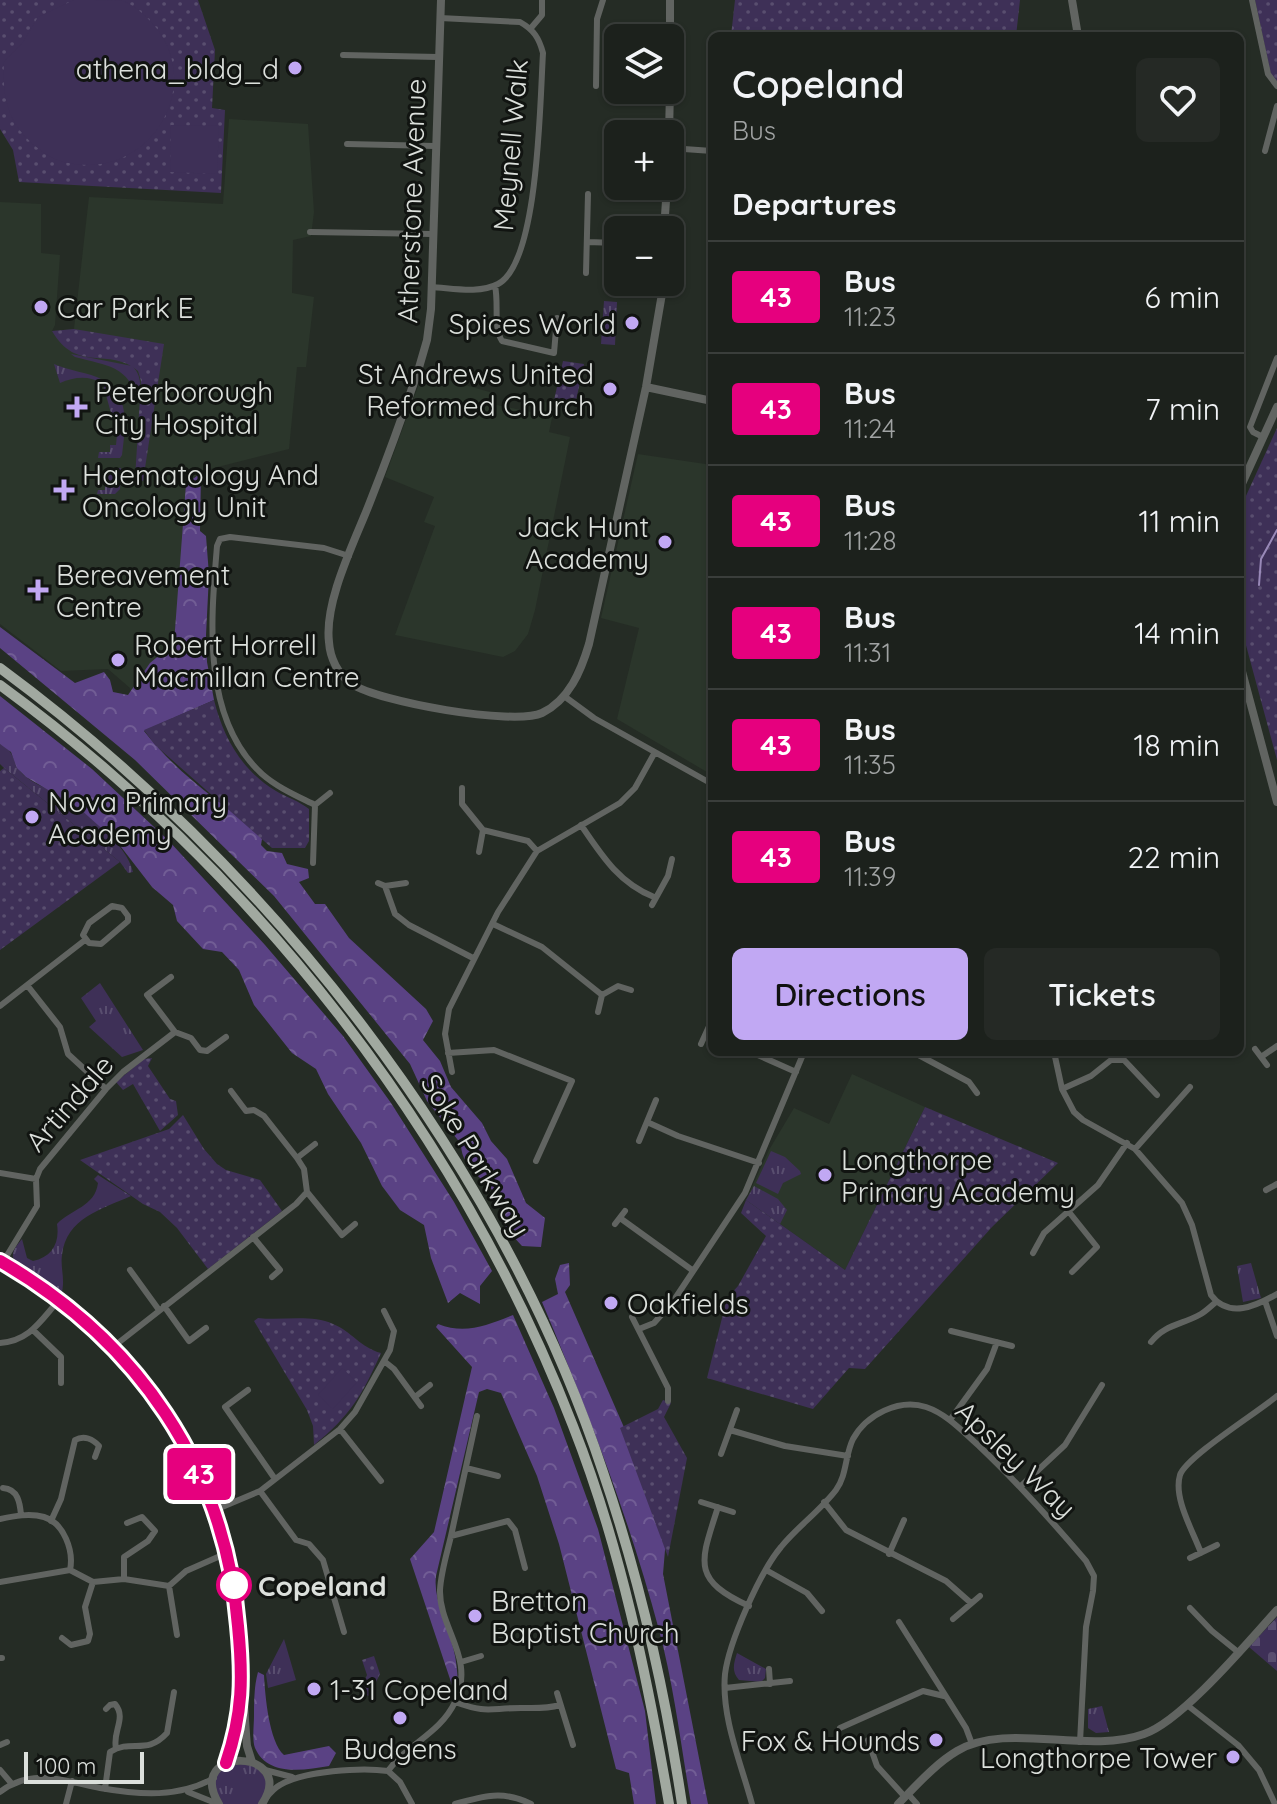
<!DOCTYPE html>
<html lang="en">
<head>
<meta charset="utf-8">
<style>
	body { margin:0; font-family:Quicksand,sans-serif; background:#252925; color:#f1f3f6; height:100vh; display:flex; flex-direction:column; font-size:30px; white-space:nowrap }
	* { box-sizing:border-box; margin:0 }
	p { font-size:26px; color:#a0a3a3 }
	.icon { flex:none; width:44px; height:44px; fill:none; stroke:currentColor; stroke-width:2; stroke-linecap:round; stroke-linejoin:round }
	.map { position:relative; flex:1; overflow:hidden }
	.drawer { position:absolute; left:708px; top:32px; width:536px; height:1024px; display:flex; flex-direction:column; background:#1c211c; border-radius:12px; box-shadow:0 2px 6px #0004,0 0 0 2px #3a3e3b }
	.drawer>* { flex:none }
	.badge { padding:0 16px; border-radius:6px; font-size:28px; line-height:52px }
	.tools { position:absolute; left:604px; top:24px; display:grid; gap:16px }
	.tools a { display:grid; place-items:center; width:80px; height:80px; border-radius:12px; background:#1c211c; box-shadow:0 2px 6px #0004,0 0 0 2px #3a3e3b; font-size:40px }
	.scale { position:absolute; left:24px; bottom:20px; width:120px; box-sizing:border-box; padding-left:8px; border:4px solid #dce0dc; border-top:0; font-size:22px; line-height:28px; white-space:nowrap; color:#dce0dc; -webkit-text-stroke:6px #111411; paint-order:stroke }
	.map>.badge { position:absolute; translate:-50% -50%; box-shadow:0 0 0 4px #fff }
	h2 { padding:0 24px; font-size:30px; line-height:72px }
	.round { display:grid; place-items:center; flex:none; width:84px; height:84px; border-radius:12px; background:#252925 }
	.overview { display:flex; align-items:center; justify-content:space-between; height:136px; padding:0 24px }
	h1 { font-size:38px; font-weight:600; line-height:60px }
	.action { display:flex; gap:16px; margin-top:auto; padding:16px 24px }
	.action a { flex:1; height:92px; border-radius:12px; background:#c1a8f3; color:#111; font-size:32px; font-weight:600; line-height:92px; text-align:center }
	.action a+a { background:#252925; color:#f1f3f6 }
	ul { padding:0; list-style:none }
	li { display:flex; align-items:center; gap:24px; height:112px; padding:0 24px; border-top:2px solid #3a3e3b }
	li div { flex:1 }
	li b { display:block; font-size:30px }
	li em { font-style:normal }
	li .badge { min-width:88px; font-weight:700; text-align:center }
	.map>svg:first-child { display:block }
	.built { fill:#2b362b }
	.grass { fill:url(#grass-tufts) }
	.forest { fill:url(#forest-crowns) }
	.cemetery { fill:url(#cemetery-stones) }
	.park { fill:url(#park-dots) }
	.pitch { fill:#3e3057 }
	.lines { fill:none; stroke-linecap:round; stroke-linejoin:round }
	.stream { stroke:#9989b8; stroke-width:2 }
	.minor { stroke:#616461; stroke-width:6 }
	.tertiary { stroke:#616461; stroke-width:8 }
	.trunk { stroke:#a1a9a0; stroke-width:10 }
	.line-casing { stroke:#fff; stroke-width:18 }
	.line { stroke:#e6007e; stroke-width:12 }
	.poi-dot { fill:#c1a8f3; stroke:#111411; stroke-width:3 }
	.stop-dot { fill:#fff; stroke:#e6007e; stroke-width:4 }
	.labels { text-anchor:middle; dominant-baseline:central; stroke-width:6; stroke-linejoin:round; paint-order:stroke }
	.poi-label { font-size:28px; fill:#dce0dc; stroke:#111411; text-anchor:start }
	.street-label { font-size:28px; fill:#dce0dc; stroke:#111411 }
	.stop-label { font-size:28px; font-weight:bold; fill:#dce0dc; stroke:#111411; text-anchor:start }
</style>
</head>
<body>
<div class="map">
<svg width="1277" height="1804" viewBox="0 0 1277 1804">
	<defs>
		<pattern id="grass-tufts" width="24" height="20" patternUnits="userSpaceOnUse" patternTransform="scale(2)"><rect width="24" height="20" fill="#3e3057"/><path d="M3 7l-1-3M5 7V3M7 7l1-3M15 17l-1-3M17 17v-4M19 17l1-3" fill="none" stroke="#594e6f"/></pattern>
		<pattern id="forest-crowns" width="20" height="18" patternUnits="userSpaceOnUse" patternTransform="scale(2)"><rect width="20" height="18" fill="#5a4284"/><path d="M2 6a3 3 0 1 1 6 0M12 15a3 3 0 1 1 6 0" fill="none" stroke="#715d95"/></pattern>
		<pattern id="cemetery-stones" width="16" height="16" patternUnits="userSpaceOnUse" patternTransform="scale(2)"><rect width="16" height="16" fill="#3e3057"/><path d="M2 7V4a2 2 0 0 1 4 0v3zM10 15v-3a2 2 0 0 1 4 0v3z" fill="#594e6f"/></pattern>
		<pattern id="park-dots" width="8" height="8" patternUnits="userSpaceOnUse" patternTransform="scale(2)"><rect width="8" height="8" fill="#3e3057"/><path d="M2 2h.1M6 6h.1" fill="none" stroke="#594e6f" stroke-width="1.8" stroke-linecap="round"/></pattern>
	</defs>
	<rect width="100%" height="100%" fill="#252c25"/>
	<path class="built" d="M229,119l79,5 6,88 -3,24 -18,4 -1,53 22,4 -8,70h-9l-8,82 -91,23 -1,198 -53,60 -14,-42 -22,-19 -47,2 -61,-47v-422l41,2v49l19,2 -5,70 -3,6 22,-2 15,-132 134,7z
		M423,373l70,20 -1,11 39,8 4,-12 20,4 -6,28 21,5 -35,173 -7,24 -13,17 -12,6 -108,-22 40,-109 -11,-4 10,-25 -49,-20z
		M638,454l74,11v310l-95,-56 22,-91 -38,-10z
		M852,1074l73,33 -80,163 -99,-70 23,-50 25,-42 35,16z"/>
	<path class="grass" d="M604,301l13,1 -2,43 -14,-1z
		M71,354l61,12c11,10 8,22 7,36 -11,-37 -31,-36 -64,-45z
		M54,364c15,7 34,8 49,16 28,14 22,49 19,75l-2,3h-22l1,-6h11v-7h6l1,-10 -14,-51c-14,-9 -29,-7 -43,-1z
		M106,468h15l-1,21 -5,5h-18l1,-4h7z
		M0,744c16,6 13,24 26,33 10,8 23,12 34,18 24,15 67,49 73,77l-5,1 -8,-11 -116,-94 -4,-4z
		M100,983l43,67 -21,7 -33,-30 7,-6 -15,-23z
		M771,1151l14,6 15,14 1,3 -18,9 -5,11 -22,-11z
		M98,1175l33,21c-29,13 -65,22 -69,59 -2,13 4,26 -1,39 -9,-7 -46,-28 -48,-37 -1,-7 5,-13 9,-18l5,19 6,3c19,-4 27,-18 24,-37 14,-15 38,-17 41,-41l-4,-4z
		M754,1186l24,13 9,11 -7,14 -34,-24z
		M1251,1263l10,35 -18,4 -6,-36z
		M284,1639l12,41 -28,8 -2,-14z
		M737,1653l29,16 -1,9 -4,4 -22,-2c-8,-9 -5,-17 -2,-27z
		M1102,1706l7,26 -13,1 -8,-5v-19z
		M254,1762l14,20 -6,22h-43l-6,-23 7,-13z"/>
	<path class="forest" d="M201,473l-1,58 6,5 3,39 -3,60 1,27 7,38 -70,31c31,40 77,74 119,102l-2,12 6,6 15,2 5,11 21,5 1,9 -10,4 16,22h10l24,34 77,71 7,12 -10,19 17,21 11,26 31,36 9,18 16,18 19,44 19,15 -4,29 -19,-1c-6,-7 -17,-17 -19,-26 0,-1 0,-12 0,-13 -8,-25 -42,-34 -42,-63l-34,-43 -17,-37 -136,-168 -139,-136 -135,-112v-21l75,56 29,-11 6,8 3,12 15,3 22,-32 24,-20 12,-159z
		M0,696l92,73 76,71 97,105 78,91 48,67 63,99 38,69 -12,15v18l-20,-11 -12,10 -17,-45 -7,-33 -24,-15 -18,-24 -21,-43 -33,-49 -12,-25 -24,-16 -38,-48 -15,-35 -17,-18 -19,-3 -26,-28 -4,-16 -21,-18 -34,-44 -39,-35 -53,-31 -9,-9 -6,-16 -11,-8z
		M569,1263l1,22 -5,7 102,234 -4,48 45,230h-17c-10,-58 -17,-118 -32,-174 -30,-113 -72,-220 -117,-328l16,-8 -3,-15 5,-14z
		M513,1315l41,93 44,121 47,182 11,93h-22l-5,-31 -13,-4 -57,-225 -22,-68 -36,-83 -14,-4 -8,3 -43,184c-3,24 11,45 16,68 4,12 5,25 6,38l-6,3 -42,-126 24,-27 38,-165 -36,-40 2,-3c28,11 49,1 75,-9z
		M258,1672l6,3c1,20 5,67 20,80l45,-9 7,7 -7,13c-25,4 -61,11 -74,-18 -3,-8 -1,-23 -1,-32 0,-15 0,-29 4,-44z"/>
	<path class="cemetery" d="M1277,1617v54l-28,-24z"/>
	<path class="park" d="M0,0h198l17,50 -3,58 13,2 -4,83 -202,-11 -6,-32 -13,-21z
		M735,0h285l-4,36h-285z
		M1255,0h22v82l-6,-7z
		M74,329l90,15 -21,137 -8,-2 6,-98 -3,-10c-29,-25 -61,3 -86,-40z
		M563,361l21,3 -9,41 -21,-5z
		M1277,428v332l-37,-137v-114z
		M214,700c9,37 28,71 62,91 10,6 23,10 33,18v32l-4,7h-33l-117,-103 -11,-15z
		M4,768l116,94 -120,88v-179z
		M152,1058l-4,8 22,33 6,2 2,14 -18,16 -27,-47 -10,6 -7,-8 28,-23z
		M925,1107l133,56 -66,64 -127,142 -16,-1 -36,41 -106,-31 20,-80 11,-12 28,-50 -25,-23 5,-13 99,70z
		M183,1115l21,34 13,15 9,6 34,10 22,31 -74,58 -31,-41 -17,-16 -17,-8 -63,-44 89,-31z
		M258,1318c24,3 53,-4 75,6 18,7 28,24 48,29 -19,42 -30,62 -67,92l-1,-19 -6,-16 -53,-89z
		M663,1400l8,3 -7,14 23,41 -19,99 -48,-129 38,-19z
		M374,1656l6,18 -11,22 -5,-2 -2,-8 5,-11 -5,-15z"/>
	<path class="pitch" d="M74,0c15,0 36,0 49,1 12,5 21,13 29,22 50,54 9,141 -63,142 -16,0 -33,-3 -46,-13 -34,-25 -41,-50 -39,-90l19,-20 15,-25z
		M171,125l48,1 -2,48 -47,-2z
		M342,1368l15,14 -24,27 -15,-14z"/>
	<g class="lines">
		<path class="stream" d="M1259,585l2,-26 16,-29
			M1240,616h1"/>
		<path class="minor" d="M1252,0l16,74 9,12
			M531,28l11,-13v-15
			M343,55l95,2
			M596,86l1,-67 6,-19
			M347,144l88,2
			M670,148l42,3
			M1265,151l12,-45
			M310,232l122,2
			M587,242l31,1
			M586,273l2,-79
			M495,286c4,17 -2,41 7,55l52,12 3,-35
			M431,287c21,1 48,7 67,-3 41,-21 42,-185 45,-231 -4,-15 -9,-23 -23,-31l-80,-4
			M1263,437l-10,-5 -3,-5 27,-69
			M564,696l30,22 118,66
			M462,788v16l21,26 45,11 9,10
			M315,805c-18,-9 -37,-17 -53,-31 -61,-56 -51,-155 -45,-228l3,-7 10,-2 94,11 25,8
			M315,805l15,-12
			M581,825c21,31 38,58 73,72
			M479,852l4,-22
			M313,863l2,-58
			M378,883l7,3 21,-3
			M385,886l10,28 14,11 64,33
			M652,905l16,-29 4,-17
			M112,906l10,2 6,8v5l-27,23 -12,-1 -6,-8 6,-12z
			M493,924l49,23 60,48
			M171,977l-24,18 28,37 16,6 9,12 7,1 19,-14
			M27,985l33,42 8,27 38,35
			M0,1006l85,-66
			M598,1012l4,-17 16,-9 13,4
			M701,1044l10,-22
			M1255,1049l12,16
			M751,1052l45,20
			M913,1052l56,30 8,11
			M1054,1052l8,37 12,23 9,8 52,29 47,54 10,22 19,70c18,24 45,11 66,-1
			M448,1053l46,-3 78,31 -36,80
			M1261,1057l16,-11
			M452,1072l-7,-38 4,-25 49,-97 39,-61 83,-48 15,-15 20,-36
			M1062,1089l29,-13 20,-16h13l33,35
			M647,1122l31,14 81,27
			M639,1141l17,-41
			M1135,1149l55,-62
			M297,1158l18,-14
			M0,1173l36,6
			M1266,1190l11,-6
			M307,1192l35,43 13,-11
			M1069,1212l28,35 -25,25
			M620,1218l72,52
			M615,1224l10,-13
			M253,1237l27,33 -8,7
			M1033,1253l11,-20 54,-48 29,-42
			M3,1262l34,-56 -1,-27 4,-10 66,-80 17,-17 52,-40
			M130,1270l29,40
			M1265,1301l12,35
			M164,1306l25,35 17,-13
			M632,1317l36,71v13
			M639,1329l15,-6 18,-20 73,-110 59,-141
			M34,1331l27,26v26
			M951,1331l61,15
			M1151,1342c14,-18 31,-17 50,-28 5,-3 10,-8 15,-12
			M0,1343c30,-2 41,-23 59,-43
			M113,1347l183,-143 11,-12 -3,-23 -7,-11 -33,-42 -10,-6 -8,1 -15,-20
			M384,1361l10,8 27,37
			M248,1390l-23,17 50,72
			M415,1397l15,-12
			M950,1420l37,-51 10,-27
			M340,1429l41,52
			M730,1430l55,16 63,10
			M721,1454l16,-44
			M466,1468l32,8
			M1021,1486l44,-41 37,-60
			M3,1488c15,1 17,15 18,27
			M260,1491l36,49 13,4 14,16 21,72
			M701,1502l32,10
			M824,1502l22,28 100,51 25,22
			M718,1507c-17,54 -28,72 31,99
			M215,1510l45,-19 80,-62 15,-17 35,-62 4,-19 -10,-20
			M0,1519c14,-3 30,-6 44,-2 20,6 30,34 26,53
			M51,1521l10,-22 14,-59c9,-5 18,-1 24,6l-4,11
			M451,1536l57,-15 7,9 10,38
			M1201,1553c-8,-22 -28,-55 -21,-78 6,-18 78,-63 97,-79
			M889,1554l15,-34
			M1190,1558l27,-13
			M766,1570l41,23 15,18
			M124,1579v-22l24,-16 7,-10 -13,-14 -15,6
			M0,1582l70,-12 23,12 31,-3 45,7 17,-15 41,-18
			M169,1586l8,49
			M1190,1608l22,23 26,21
			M953,1619l27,-23
			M899,1622l67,106 6,16
			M62,1638l9,7 17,-4 2,-7 -5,-27 8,-25
			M0,1658h2
			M461,1662l20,-6
			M769,1669l1,15
			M725,1688l65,-7
			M557,1693l16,52
			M455,1702c33,12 34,6 66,6 15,0 25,1 39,-3
			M1187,1705l51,40 21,25 16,34
			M106,1709l4,-4 5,-1c12,14 -3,28 1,44
			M840,1728l83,-37 21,5
			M868,1740l9,26 28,31
			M0,1745l7,-3
			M0,1770l12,14
			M265,1770l27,7
			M388,1771c19,-27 52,-37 67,-69 21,-44 -16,-73 -15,-112 1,-18 7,-37 11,-54 9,-40 17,-80 26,-120
			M388,1771l12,11 12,22
			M105,1789l5,-37c22,-14 36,4 57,-19l7,-41
			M0,1792c32,-25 65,-11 100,-4 40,7 79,10 114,-10
			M188,1792l30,12
			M908,1794l9,10
			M266,1798c4,-5 8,-10 14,-13 23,-14 82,-18 108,-14
			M66,1804l6,-23
			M455,1804c28,-8 49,-14 76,0
			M752,1804c-11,-41 -31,-87 -27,-130 4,-32 35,-102 56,-127 16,-20 39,-36 55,-57 11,-15 9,-35 17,-51 13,-24 46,-41 73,-32 21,7 37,25 53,39 38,36 73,75 107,115l8,15 -1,15 -7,36 -6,115"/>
		<path class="tertiary" d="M441,0l-10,309 -4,31 -9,31c-15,44 -31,88 -48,131 -15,39 -46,99 -41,140 1,16 9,33 23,42 26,18 162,42 190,29 27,-13 39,-42 47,-69l57,-257 18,-105
			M1072,0l6,36
			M670,38v-38
			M669,134l1,-44
			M664,230l3,-44
			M646,387l66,14
			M1240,488l37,-81
			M1240,664l37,138
			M0,1261c120,68 210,183 233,320 10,54 9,110 14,165l5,16
			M226,1763l14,-57
			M219,1804c-36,-59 80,-56 43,0
			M898,1804c18,-18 37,-40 59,-53 50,-30 129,4 187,-17 38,-13 104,-92 133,-124"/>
		<path class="trunk" d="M0,668c266,196 498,488 603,804 37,108 62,219 79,332
			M0,685c254,186 459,447 573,741 48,122 74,250 96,378"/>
	</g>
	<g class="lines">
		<defs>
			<path id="line" d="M0,1261c137,79 225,206 238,365 5,51 5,87 -12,137"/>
		</defs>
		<use href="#line" class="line-casing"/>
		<use href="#line" class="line"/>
	</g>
	<g class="poi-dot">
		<circle cx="295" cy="68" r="8"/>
		<circle cx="41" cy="307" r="8"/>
		<circle cx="632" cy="323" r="8"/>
		<circle cx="610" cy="389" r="8"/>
		<path d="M73 395h8v8h8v8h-8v8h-8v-8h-8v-8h8z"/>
		<path d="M60 478h8v8h8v8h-8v8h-8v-8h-8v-8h8z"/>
		<circle cx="665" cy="542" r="8"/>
		<path d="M34 578h8v8h8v8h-8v8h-8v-8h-8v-8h8z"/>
		<circle cx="118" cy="660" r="8"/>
		<circle cx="32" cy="817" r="8"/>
		<circle cx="825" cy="1175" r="8"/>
		<circle cx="611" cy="1303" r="8"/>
		<circle cx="475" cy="1616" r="8"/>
		<circle cx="314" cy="1689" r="8"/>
		<circle cx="400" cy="1718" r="8"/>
		<circle cx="936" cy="1740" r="8"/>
		<circle cx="1233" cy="1757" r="8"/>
	</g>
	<circle class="stop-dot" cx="234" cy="1585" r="16"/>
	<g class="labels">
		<g class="poi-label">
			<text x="279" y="68" text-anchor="end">athena_bldg_d</text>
			<text x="57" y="307">Car Park E</text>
			<text x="616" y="323" text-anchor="end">Spices World</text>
			<text x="594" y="373" text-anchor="end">St Andrews United<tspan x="594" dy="32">Reformed Church</tspan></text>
			<text x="95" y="391">Peterborough<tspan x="95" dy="32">City Hospital</tspan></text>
			<text x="82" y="474">Haematology And<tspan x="82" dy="32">Oncology Unit</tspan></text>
			<text x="649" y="526" text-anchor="end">Jack Hunt<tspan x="649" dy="32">Academy</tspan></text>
			<text x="56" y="574">Bereavement<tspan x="56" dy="32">Centre</tspan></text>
			<text x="134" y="644">Robert Horrell<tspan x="134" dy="32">Macmillan Centre</tspan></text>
			<text x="48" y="801">Nova Primary<tspan x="48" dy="32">Academy</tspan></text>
			<text x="841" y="1159">Longthorpe<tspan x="841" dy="32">Primary Academy</tspan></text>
			<text x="627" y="1303">Oakfields</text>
			<text x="491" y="1600">Bretton<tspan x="491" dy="32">Baptist Church</tspan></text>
			<text x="330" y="1689">1-31 Copeland</text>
			<text x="920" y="1740" text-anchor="end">Fox &amp; Hounds</text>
			<text x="400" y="1748" text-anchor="middle">Budgens</text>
			<text x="1217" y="1757" text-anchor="end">Longthorpe Tower</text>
		</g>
		<g class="street-label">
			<text transform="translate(510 145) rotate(-85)">Meynell Walk</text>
			<text transform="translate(411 201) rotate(-88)">Atherstone Avenue</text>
			<text transform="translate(69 1103) rotate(-49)">Artindale</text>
			<text transform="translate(476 1155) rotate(59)">Soke Parkway</text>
			<text transform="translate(1016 1459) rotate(44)">Apsley Way</text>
		</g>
		<g class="stop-label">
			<text x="258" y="1585">Copeland</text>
		</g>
	</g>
</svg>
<div class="tools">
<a><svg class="icon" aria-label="layers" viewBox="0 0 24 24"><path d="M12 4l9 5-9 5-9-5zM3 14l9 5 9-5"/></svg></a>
<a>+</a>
<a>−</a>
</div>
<div class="scale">100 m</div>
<b class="badge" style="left:199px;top:1474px;background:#e6007e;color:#fff">43</b>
<section class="drawer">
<div class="overview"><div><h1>Copeland</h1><p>Bus</p></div><a class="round"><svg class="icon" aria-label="heart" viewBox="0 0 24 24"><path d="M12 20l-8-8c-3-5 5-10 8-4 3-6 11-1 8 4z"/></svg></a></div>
<h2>Departures</h2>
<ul>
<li><span class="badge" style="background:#e6007e;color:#fff">43</span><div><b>Bus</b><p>11:23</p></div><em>6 min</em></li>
<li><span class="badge" style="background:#e6007e;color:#fff">43</span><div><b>Bus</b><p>11:24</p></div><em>7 min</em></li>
<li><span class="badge" style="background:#e6007e;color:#fff">43</span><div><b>Bus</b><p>11:28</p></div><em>11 min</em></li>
<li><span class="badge" style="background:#e6007e;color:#fff">43</span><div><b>Bus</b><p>11:31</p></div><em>14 min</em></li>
<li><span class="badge" style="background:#e6007e;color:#fff">43</span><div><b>Bus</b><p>11:35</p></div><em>18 min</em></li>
<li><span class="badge" style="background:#e6007e;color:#fff">43</span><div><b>Bus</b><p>11:39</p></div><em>22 min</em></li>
</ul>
<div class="action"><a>Directions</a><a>Tickets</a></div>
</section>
</div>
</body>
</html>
